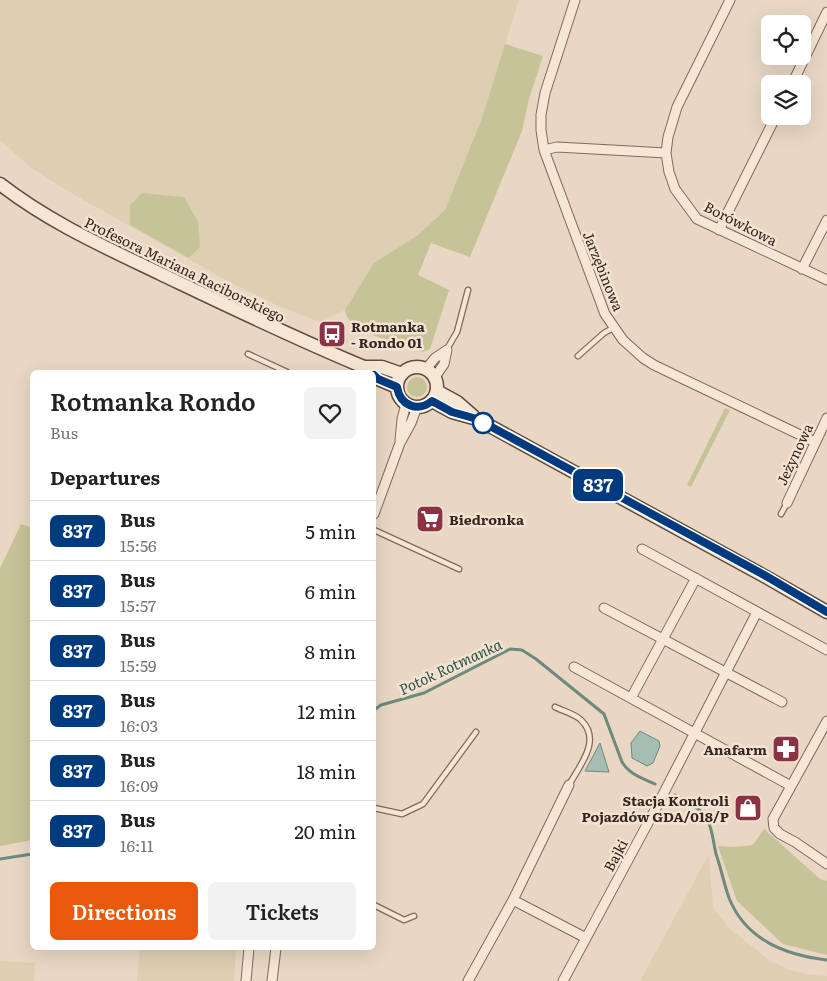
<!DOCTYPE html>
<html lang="en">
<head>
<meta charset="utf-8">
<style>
	body { margin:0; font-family:Literata,serif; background:#f2f2f2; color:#222; height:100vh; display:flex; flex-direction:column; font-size:19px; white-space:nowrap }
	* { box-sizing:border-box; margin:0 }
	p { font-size:16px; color:#767676 }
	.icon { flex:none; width:28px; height:28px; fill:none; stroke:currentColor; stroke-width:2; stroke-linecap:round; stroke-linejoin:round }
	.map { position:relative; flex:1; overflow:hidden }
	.drawer { position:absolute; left:30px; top:370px; width:346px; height:580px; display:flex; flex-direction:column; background:#fff; border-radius:8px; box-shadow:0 5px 20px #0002 }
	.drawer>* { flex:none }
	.badge { padding:0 10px; border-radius:8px; font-size:18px; line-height:32px }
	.fabs { position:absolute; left:761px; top:15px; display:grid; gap:10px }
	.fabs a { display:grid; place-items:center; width:50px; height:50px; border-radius:8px; background:#fff; box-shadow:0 5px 20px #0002; font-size:25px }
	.map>.badge { position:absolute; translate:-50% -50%; box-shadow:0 0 0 2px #fff }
	h2 { padding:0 20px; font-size:19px; line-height:45px }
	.round { display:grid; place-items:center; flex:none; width:52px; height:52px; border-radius:8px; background:#f2f2f2 }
	.summary { display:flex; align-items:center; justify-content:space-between; height:85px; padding:0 20px }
	h1 { font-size:24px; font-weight:600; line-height:38px }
	.cta { display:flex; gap:10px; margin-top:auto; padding:10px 20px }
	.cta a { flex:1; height:58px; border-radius:8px; background:#ea580c; color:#fff; font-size:20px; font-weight:600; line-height:58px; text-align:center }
	.cta a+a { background:#f2f2f2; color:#222 }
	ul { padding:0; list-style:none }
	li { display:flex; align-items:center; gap:15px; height:60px; padding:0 20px; border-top:1px solid #e0e0e0 }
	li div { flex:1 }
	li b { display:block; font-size:19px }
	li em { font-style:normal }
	li .badge { min-width:55px; font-weight:700; text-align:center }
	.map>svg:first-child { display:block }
	.farmland { fill:#decfb2 }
	.green { fill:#c6c399 }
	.water { fill:#a5bdb2; stroke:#6d8a7e }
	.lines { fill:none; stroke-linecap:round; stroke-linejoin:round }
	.stream { stroke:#6d8a7e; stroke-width:3 }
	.service-casing { stroke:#82695c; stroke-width:7 }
	.minor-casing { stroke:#82695c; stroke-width:11 }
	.secondary-casing { stroke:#644b3f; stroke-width:15 }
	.service { stroke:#f5e6d6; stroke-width:4.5 }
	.minor { stroke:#f5e6d6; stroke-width:9 }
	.secondary { stroke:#f5e6d6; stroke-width:12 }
	.line-casing { stroke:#fff; stroke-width:11 }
	.line { stroke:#003b80; stroke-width:8 }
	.stop-dot { fill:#fff; stroke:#003b80; stroke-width:2.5 }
	.labels { text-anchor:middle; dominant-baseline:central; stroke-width:5; stroke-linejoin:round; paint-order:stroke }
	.street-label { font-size:14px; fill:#34251f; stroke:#f2e3d3 }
	.poi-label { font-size:14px; font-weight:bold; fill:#34251f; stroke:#f2e3d3; text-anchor:start }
	.water-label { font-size:15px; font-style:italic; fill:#2f5249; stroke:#f2e3d3 }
</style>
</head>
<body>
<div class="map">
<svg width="827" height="981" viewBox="0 0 827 981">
	<rect width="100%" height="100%" fill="#e9d7c4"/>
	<path class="farmland" d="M0,0h519l-37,118 -37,92 -27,25 -44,28 -29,47 -25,12 -37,-14 -50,-24 -160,-90 -43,-27 -30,-27z
		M709,854l4,54 17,21 39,31 20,10 22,5 16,1v5h-187z
		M140,948h96l-2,33h-97z
		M0,961l35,2 -1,18h-34z"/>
	<path class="green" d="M505,44l38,12 -14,43 -7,32 -52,126 -39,-14 -13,32 31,15 -19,59 -7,3c-20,-6 -59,-17 -73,-31 -3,-3 -4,-7 -5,-11l29,-47 44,-28 27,-25 37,-92z
		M142,193l42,4 14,25 2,25 -11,11 -59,-33v-20z
		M407 387a10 10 0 1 1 20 0a10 10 0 1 1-20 0Z
		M725,408l5,2 -39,77 -4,-2z
		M21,524l11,4v312l-32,6v-278z
		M764,829l56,50 7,2v74l-44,-11 -46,-43 -19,-55 16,1 19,-2z"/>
	<path class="water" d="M640,731l19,10 1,5 -7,17 -6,3 -15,-8 -1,-15z
		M600,743l9,29 -24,-1z"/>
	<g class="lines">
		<path class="stream" d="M374,710l7,-5 43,-12 86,-44 12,1 14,9 68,55 18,48c7,12 20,16 33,22
			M675,795c8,5 23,12 29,19 8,11 9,27 12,40 5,14 8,30 13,44 17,42 56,57 98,62
			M0,859l32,-5"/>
		<defs>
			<path id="service" d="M447,349l10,-17 11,-42
				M248,354l39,18
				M578,356l26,-23 9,-5
				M781,514l6,-11
				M374,530l85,39
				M555,707c8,4 20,7 26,13 21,20 -1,45 -12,65
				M374,808l28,6 21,-10 53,-72
				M374,905l30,15 10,-4"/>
			<path id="minor" d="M575,0l-30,93 -4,22v15l3,20 61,164 18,26 20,18 11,7 161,77
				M730,0l-53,107 -9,30 -2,16 3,19 6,17 22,30 130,61
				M792,84l35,-72
				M544,150l13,-3 109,6
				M719,230l57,-114
				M802,269l25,-49
				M426,369l9,-11 12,-8
				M435,377l9,-13 3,-14
				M400,440l2,-21 4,-15
				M787,503l40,-85
				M374,514l26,-71 11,-20 6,-16
				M642,549l185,101
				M604,608l178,94
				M574,667l217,119
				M631,698l65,-120
				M827,721l-54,98 1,9 6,6 15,8 32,22
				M513,900l73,38
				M246,981l3,-33
				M272,981l4,-33
				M468,981l45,-81 56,-115
				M563,981l93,-173 101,-196"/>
			<path id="secondary" d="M0,184c50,39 107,64 163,91 67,32 133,64 201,92l7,5
				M397 387a20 20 0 1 1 40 0a20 20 0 1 1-40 0Z
				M364,367h18l20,7
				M374,375l4,4 19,8
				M437,391l20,11 16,14
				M432,401l20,11 25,7 289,158 61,35"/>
		</defs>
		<use href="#service" class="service-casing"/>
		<use href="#minor" class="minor-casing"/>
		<use href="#secondary" class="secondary-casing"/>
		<use href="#service" class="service"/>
		<use href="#minor" class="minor"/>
		<use href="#secondary" class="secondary"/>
	</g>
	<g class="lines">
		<defs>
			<path id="line" d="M374,375l4,4 19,8c3,18 20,26 35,14l20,11 25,7 289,157 61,36"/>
		</defs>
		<use href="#line" class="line-casing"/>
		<use href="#line" class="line"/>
	</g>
	<defs>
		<symbol id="bus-square" viewBox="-11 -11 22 22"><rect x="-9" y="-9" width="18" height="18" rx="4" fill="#8b3244" stroke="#f2e3d3"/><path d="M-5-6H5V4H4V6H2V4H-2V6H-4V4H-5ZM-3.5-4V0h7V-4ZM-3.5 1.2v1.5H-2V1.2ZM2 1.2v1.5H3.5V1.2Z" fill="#fff"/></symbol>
		<symbol id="supermarket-square" viewBox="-11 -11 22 22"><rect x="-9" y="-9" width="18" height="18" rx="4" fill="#8b3244" stroke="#f2e3d3"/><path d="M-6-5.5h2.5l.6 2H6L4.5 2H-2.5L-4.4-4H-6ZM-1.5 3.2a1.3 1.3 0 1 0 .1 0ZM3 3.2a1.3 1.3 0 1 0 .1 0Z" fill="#fff"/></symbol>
		<symbol id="pharmacy-square" viewBox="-11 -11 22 22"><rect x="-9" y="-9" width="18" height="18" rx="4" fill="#8b3244" stroke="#f2e3d3"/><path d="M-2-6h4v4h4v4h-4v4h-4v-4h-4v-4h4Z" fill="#fff"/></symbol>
		<symbol id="shop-square" viewBox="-11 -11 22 22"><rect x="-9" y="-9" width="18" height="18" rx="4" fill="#8b3244" stroke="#f2e3d3"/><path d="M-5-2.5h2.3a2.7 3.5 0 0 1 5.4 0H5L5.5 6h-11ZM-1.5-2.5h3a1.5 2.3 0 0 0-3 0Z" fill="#fff"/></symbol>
	</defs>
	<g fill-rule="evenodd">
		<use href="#bus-square" x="316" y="318" width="32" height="32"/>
		<use href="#supermarket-square" x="414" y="503" width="32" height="32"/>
		<use href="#pharmacy-square" x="770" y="733" width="32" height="32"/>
		<use href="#shop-square" x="732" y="792" width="32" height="32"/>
	</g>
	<circle class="stop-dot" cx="483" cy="423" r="10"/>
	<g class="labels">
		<g class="street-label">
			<text transform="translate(741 223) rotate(27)">Borówkowa</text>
			<text transform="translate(185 269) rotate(26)">Profesora Mariana Raciborskiego</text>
			<text transform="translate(604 271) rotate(68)">Jarzębinowa</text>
			<text transform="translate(794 454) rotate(-65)">Jeżynowa</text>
			<text transform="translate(615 855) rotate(-62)">Bajki</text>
		</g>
		<g class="poi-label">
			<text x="351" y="326">Rotmanka<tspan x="351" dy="16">- Rondo 01</tspan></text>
			<text x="449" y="519">Biedronka</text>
			<text x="767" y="749" text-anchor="end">Anafarm</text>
			<text x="729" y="800" text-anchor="end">Stacja Kontroli<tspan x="729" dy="16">Pojazdów GDA/018/P</tspan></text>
		</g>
		<g class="water-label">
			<text transform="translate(450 666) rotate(-25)">Potok Rotmanka</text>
		</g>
	</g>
</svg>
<div class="fabs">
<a><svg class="icon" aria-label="locate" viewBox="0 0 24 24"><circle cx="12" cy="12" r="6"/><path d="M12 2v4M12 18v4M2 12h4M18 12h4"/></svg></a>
<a><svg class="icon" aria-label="layers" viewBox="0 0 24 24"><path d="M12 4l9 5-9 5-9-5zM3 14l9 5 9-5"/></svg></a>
</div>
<b class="badge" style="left:598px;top:485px;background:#003b80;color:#fff">837</b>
<section class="drawer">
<div class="summary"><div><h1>Rotmanka Rondo</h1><p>Bus</p></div><a class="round"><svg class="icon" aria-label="heart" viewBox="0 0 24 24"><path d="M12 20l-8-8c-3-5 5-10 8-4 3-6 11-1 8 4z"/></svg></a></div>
<h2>Departures</h2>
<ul>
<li><span class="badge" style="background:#003b80;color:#fff">837</span><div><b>Bus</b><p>15:56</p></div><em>5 min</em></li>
<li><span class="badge" style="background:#003b80;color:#fff">837</span><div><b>Bus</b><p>15:57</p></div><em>6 min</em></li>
<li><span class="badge" style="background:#003b80;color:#fff">837</span><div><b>Bus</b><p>15:59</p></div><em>8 min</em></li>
<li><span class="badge" style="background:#003b80;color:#fff">837</span><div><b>Bus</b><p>16:03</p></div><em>12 min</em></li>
<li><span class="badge" style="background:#003b80;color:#fff">837</span><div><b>Bus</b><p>16:09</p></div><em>18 min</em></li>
<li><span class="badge" style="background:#003b80;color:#fff">837</span><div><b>Bus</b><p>16:11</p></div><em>20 min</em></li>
</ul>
<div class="cta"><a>Directions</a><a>Tickets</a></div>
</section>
</div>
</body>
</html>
